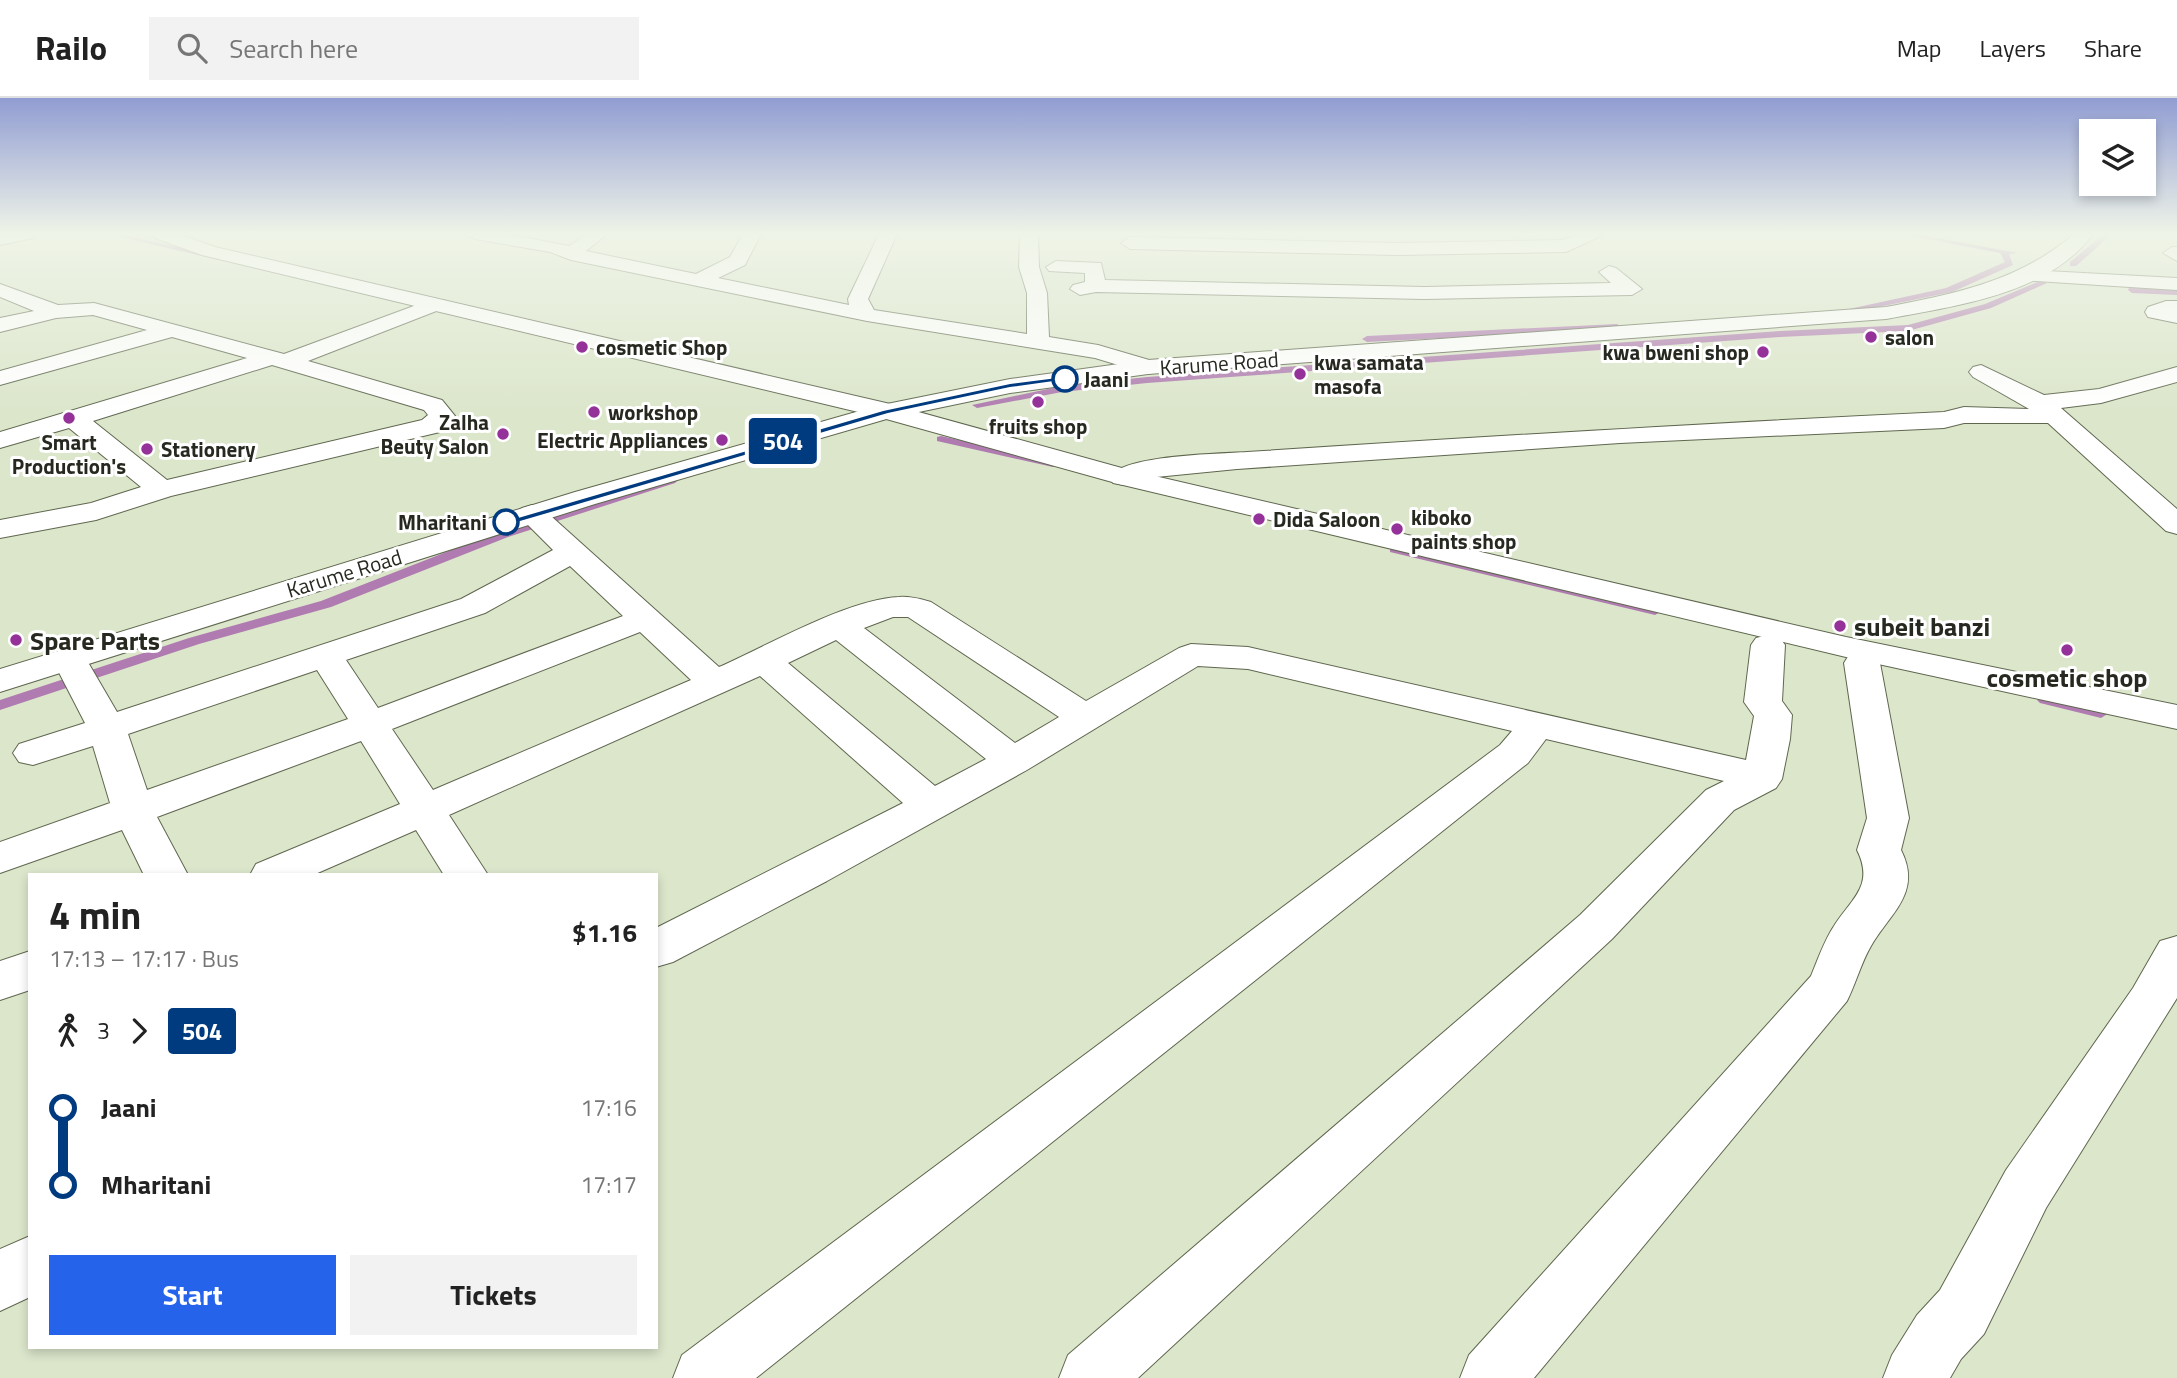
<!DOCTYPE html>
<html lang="en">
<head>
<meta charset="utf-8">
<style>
	body { margin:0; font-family:"Titillium Web",sans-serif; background:#f2f2f2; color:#222; height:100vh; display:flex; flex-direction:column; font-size:26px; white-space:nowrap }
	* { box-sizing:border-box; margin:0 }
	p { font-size:23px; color:#767676 }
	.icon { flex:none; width:38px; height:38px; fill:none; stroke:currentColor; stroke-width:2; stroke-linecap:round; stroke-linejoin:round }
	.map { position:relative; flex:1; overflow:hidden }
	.details { position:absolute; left:28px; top:775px; width:630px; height:476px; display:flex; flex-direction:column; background:#fff; border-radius:0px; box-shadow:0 4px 10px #0003 }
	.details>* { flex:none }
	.badge { padding:0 14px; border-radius:5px; font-size:24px; line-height:46px }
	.fabs { position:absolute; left:2079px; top:21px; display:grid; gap:14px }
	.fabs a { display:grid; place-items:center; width:77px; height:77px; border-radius:0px; background:#fff; box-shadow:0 4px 10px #0003; font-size:35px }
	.map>.badge { position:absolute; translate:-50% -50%; box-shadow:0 0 0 4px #fff }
	.legs { display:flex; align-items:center; gap:10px; height:77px; padding:0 21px; font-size:23px }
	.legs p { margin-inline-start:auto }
	.headline { display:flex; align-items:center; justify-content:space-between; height:119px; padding:0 21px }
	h1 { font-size:38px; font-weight:700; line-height:52px }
	.cta { display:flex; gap:14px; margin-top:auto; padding:14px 21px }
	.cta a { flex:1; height:80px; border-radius:0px; background:#2563eb; color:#fff; font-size:28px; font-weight:700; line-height:80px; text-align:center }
	.cta a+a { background:#f2f2f2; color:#222 }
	ul { padding:0 21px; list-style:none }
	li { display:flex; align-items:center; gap:24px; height:77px; font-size:26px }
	li i { display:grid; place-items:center; width:10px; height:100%; margin:0 9px; background:currentColor }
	li i::after { content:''; width:18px; height:18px; margin:-9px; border:5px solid; border-radius:50%; background:#fff }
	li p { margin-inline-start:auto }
	li:first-child i { background:linear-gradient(#0000 50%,currentColor 0) }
	li:last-child i { background:linear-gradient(currentColor 50%,#0000 0) }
	header { display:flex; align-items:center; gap:42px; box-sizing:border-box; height:98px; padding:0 35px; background:#fff; border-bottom:2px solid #e0e0e0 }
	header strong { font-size:33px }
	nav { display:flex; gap:38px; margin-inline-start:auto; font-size:24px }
	.search { width:490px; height:63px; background:#f2f2f2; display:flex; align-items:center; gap:18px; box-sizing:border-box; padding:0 24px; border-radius:0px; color:#767676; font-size:26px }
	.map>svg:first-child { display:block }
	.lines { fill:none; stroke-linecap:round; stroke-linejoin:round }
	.stream { fill:#af7bb0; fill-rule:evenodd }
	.street-casing { stroke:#5f674f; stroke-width:2 }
	.secondary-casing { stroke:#5f674f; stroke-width:2 }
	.primary-casing { stroke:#5f674f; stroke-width:2 }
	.street { fill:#fff; fill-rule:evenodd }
	.secondary { fill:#fff; fill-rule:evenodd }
	.primary { fill:#fff; fill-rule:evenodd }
	.line-1 { fill:#003b80; stroke:#fff; stroke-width:2 }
	.poi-dot { fill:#943299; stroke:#fff; stroke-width:2.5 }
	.stop-1-dot { fill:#fff; stroke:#003b80; stroke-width:3.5 }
	.labels { text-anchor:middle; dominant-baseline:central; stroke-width:6; stroke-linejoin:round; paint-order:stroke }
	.far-poi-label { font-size:21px; font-weight:bold; fill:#26291f; stroke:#fff; text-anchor:start }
	.far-street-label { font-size:21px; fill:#26291f; stroke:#fff }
	.far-stop-label { font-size:21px; font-weight:bold; fill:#26291f; stroke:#fff; text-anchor:start }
	.poi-label { font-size:26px; font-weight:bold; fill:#26291f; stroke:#fff; text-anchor:start }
</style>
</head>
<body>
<header>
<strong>Railo</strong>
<div class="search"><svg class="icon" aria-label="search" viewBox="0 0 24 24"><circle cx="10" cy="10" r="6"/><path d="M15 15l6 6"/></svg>Search here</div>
<nav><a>Map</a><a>Layers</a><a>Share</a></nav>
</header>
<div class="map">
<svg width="2177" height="1280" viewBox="0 0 2177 1280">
	<rect width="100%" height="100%" fill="#dce6cb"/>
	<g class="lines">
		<path class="stream" d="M108,136h13l102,24 -4,2z
			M1901,136h15l102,19 -9,1 4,11 -61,27 -103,21v-4l97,-21 59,-26 -5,-9z
			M2104,136h8l-36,32h-6v-4z
			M2040,183l7,2 -56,25 -83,23 -128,6 -633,46 -85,9 -85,16 -5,-3 90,-19 85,-9 633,-46 128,-6 77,-21z
			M2129,190l48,1v6l-45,-2 -4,-3z
			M1617,226l4,3 -1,2 -253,13 -5,-3 5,-3z
			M941,338l112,25 6,3 -6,3 -116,-26v-4z
			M671,380l6,3 -2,2 -167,54 -177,70 -132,37 -199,66v-10l189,-62 132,-37 179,-70z
			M1394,447l261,62 7,4 -7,4 -265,-63v-6z
			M2045,597l61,15 3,3 -8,5 -61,-15 -3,-3z"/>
		<defs>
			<path id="street" d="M466,136h41l62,12 18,-12h20l-21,17 110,23 34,-17 13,-23h18l-16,31 -27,13 131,27 -1,-6 31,-65h18l-29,65 6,11 153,24v-41l-8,-26 1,-33h18l1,33 8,26 2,44 49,8 58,17 4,5 -4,5 -8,2 -53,-16 -228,-37 -296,-61 -21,-8 -75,-13z
				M1581,136h24l-39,18 -169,3 -267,-6 -9,-6 9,-6 267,6 166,-3z
				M2172,149h5v14l-14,-8z
				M1056,163l45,2 4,17 319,7 187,-4 -12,-11 10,-6 7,2 26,21 -10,6 -208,4 -328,-7 -16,3 -10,-6 3,-4 12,-3v-9l-36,-2 -3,-4z
				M0,186l58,21 36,-2 190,51 146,-54h14l4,4 -4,4 -136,53 134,39 13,16 -15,16 -269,64 -75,24 -96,18v-18l91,-17 50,-16 -72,-59 -69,20v-16l247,-74 -75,-21 -172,48v-14l147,-41 -54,-15 -37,3 -56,14v-14l34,-7 -34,-14zM272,267l152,45 4,5 -6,5 -255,60 -74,-59z
				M2166,203h11v22l-29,-6 -3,-5 3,-5z
				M1981,267l63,30 55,-6 78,-22v15l-76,21 -40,5 116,101v25l-11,-3 -118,-108h-84l-20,5 -324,15 -383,26 -91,9 -23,7 -10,-2 -4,-6c15,-22 109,-23 138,-25 232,-15 464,-29 697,-40l20,-5 65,2 -56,-32 -4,-5 4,-5z
				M532,407l10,3 177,159c48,-21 129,-68 180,-70 11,-1 21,2 32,5l155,99 93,-53 12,-4 57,3 498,113 8,-44 -10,-14 7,-57 5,-7 12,-3 12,3 5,7 -3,56 10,14 -2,24 -8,40 -6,9 -42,22 -122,129 -474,439h-79l9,-23 512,-440 126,-125 18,-9 -178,-42 -18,24 -772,615h-83l9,-23 818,-610 12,-14 -264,-62 -50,-3 -171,104 -200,111 -154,81 -17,5v-39l247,-125 -143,-127 -311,139 39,60h-44l-28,-45 -103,45h-63l6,-11 144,-60 -39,-63 -204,76 31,58h-44l-22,-45 -122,43v-31l110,-39 -17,-57 -60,19 -14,-3 -6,-9 6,-9 66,-21 -33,-64 6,-7 12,-4 12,4 35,60 344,-113 92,-49 -36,-36 5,-6zM570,468l53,50 -245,92 -32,-48 139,-47zM893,519h15l151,100 -44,26 -151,-115zM640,534l51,48 -258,110 -41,-61zM836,542l150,119 -51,27 -147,-123zM317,572l31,49 -201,71 -19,-56z
				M1862,554l13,3 5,8 29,155 -8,32c22,43 -12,64 -30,96 -10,17 -15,37 -24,55l-313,377h-74l9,-23 342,-379c7,-17 13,-35 23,-50 17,-27 41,-40 23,-76l10,-32 -23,-155 5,-8z
				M2177,838v62l-131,210 -62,126 -23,25 -11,19h-67l9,-23 25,-40 23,-25 66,-120 127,-182 27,-47z
				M30,853v39l-30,10v-39z
				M30,1138v61l-30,14v-62z"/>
			<path id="secondary" d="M0,136h36l-3,4 -33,7z
				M152,136h26l37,13 671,156 243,67 717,167 331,68v24l-331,-72 -723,-172 -244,-68 -677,-162 -47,-17z
				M2026,172l151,8v12l-158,-10 -3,-4z"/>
			<path id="primary" d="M2074,136h19c-45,61 -139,72 -207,85l-738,55 -138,19 -120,25 -295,86 -595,188v-23l575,-177 302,-86 133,-27 138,-19 738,-53c68,-13 134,-26 188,-73z"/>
		</defs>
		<use href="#street" class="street-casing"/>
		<use href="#secondary" class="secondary-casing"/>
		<use href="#primary" class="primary-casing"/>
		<use href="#street" class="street"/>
		<use href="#secondary" class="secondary"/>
		<use href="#primary" class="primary"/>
	</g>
	<linearGradient id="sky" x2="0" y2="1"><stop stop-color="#919dd2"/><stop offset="0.43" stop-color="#eff4e8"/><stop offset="1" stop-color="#eff4e8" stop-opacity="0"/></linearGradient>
	<rect width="2177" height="315" fill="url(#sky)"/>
	<path class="line-1" d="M1065,278l3,4 -58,8 -122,26 -378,111 -9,-3 382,-112 127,-27z"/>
	<g class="poi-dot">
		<circle cx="1871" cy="239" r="7"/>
		<circle cx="582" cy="249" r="7"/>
		<circle cx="1763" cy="254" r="7"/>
		<circle cx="1300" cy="276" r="7"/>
		<circle cx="1038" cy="304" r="7"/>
		<circle cx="594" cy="314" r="7"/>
		<circle cx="69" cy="320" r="7"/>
		<circle cx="503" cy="336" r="7"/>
		<circle cx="722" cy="342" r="7"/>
		<circle cx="147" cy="351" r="7"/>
		<circle cx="1259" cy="421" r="7"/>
		<circle cx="1397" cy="431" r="7"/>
		<circle cx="1840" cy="528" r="7"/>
		<circle cx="16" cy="542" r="7"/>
		<circle cx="2067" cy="552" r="7"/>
	</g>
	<g class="stop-1-dot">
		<circle cx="1065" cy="281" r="12"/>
		<circle cx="506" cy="424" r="12"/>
	</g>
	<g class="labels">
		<g class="far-poi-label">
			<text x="1885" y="239">salon</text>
			<text x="596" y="249">cosmetic Shop</text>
			<text x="1749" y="254" text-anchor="end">kwa bweni shop</text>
			<text x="1314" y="264">kwa samata<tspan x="1314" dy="24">masofa</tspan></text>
			<text x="608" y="314">workshop</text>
			<text x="489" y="324" text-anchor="end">Zalha<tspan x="489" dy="24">Beuty Salon</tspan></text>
			<text x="1038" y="328" text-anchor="middle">fruits shop</text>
			<text x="708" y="342" text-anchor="end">Electric Appliances</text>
			<text x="69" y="344" text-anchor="middle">Smart<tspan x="69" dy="24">Production's</tspan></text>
			<text x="161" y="351">Stationery</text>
			<text x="1411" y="419">kiboko<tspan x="1411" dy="24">paints shop</tspan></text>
			<text x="1273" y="421">Dida Saloon</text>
		</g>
		<g class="far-street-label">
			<text transform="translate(1219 265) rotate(-4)">Karume Road</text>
			<text transform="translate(344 475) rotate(-17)">Karume Road</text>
		</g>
		<g class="far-stop-label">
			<text x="1084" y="281">Jaani</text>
			<text x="487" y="424" text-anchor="end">Mharitani</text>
		</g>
		<g class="poi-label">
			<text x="1854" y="528">subeit banzi</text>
			<text x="30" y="542">Spare Parts</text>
			<text x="2067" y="579" text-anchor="middle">cosmetic shop</text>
		</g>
	</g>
</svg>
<div class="fabs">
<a><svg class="icon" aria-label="layers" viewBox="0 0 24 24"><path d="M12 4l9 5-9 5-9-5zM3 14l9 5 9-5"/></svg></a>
</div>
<b class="badge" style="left:783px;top:343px;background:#003b80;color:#fff">504</b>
<section class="details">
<div class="headline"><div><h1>4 min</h1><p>17:13 – 17:17 · Bus</p></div><b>$1.16</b></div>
<div class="legs"><svg class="icon" aria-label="walk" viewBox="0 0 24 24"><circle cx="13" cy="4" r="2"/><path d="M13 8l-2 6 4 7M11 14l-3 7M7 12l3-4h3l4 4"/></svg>3<svg class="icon" aria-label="forward" viewBox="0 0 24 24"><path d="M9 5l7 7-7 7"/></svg><b class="badge" style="background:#003b80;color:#fff">504</b></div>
<ul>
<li><i style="color:#003b80"></i><b>Jaani</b><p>17:16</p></li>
<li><i style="color:#003b80"></i><b>Mharitani</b><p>17:17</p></li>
</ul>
<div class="cta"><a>Start</a><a>Tickets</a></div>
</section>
</div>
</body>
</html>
